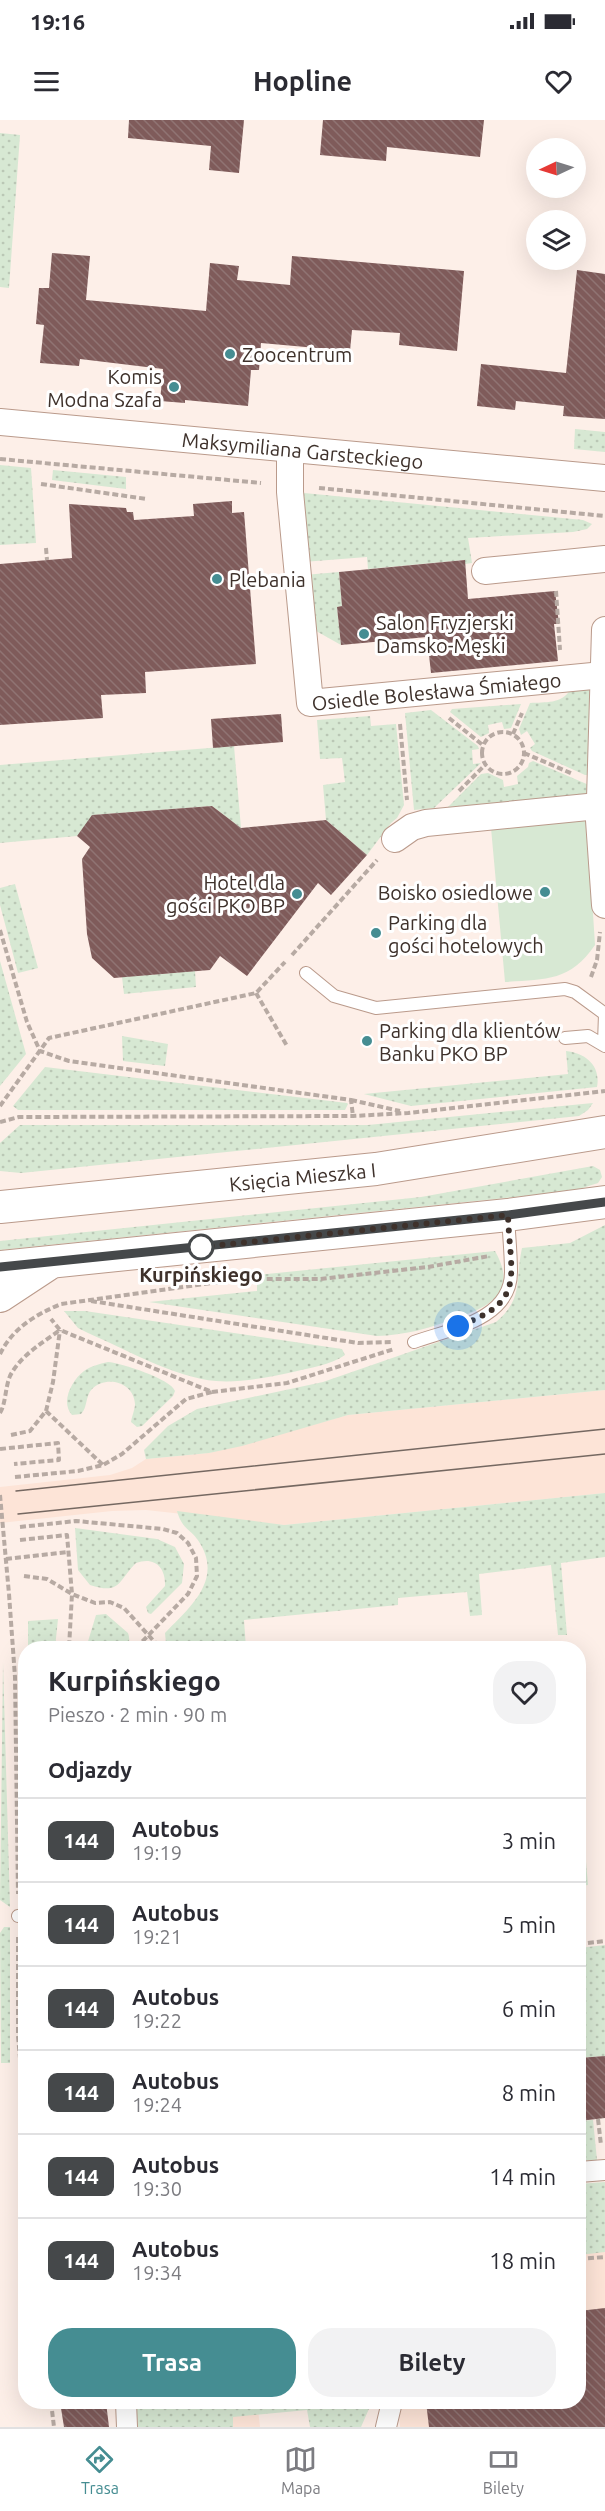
<!DOCTYPE html>
<html lang="pl">
<head>
<meta charset="utf-8">
<style>
	body { margin:0; font-family:Ubuntu,sans-serif; background:#f2f2f3; color:#2b2b33; height:100vh; display:flex; flex-direction:column; font-size:22px; white-space:nowrap }
	* { box-sizing:border-box; margin:0 }
	p { font-size:20px; color:#7c7c81 }
	.icon { flex:none; width:33px; height:33px; fill:none; stroke:currentColor; stroke-width:2; stroke-linecap:round; stroke-linejoin:round }
	.map { position:relative; flex:1; overflow:hidden }
	.sheet { position:absolute; left:18px; top:1521px; width:568px; height:768px; display:flex; flex-direction:column; background:#fff; border-radius:24px; box-shadow:0 6px 24px #0002 }
	.sheet>* { flex:none }
	.badge { padding:0 12px; border-radius:9px; font-size:21px; line-height:39px }
	.needle { width:39px; rotate:266deg }
	.tools { position:absolute; left:526px; top:18px; display:grid; gap:12px }
	.tools a { display:grid; place-items:center; width:60px; height:60px; border-radius:50%; background:#fff; box-shadow:0 6px 24px #0002; font-size:30px }
	.you { position:absolute; width:30px; height:30px; margin:-15px; border:4px solid #fff; border-radius:50%; background:#1a73e8; box-shadow:0 0 0 9px #1a73e833 }
	.map>.badge { position:absolute; translate:-50% -50%; box-shadow:0 0 0 3px #fff }
	h2 { padding:0 30px; font-size:22px; line-height:54px }
	.round { display:grid; place-items:center; flex:none; width:63px; height:63px; border-radius:24px; background:#f2f2f3 }
	.head { display:flex; align-items:center; justify-content:space-between; height:102px; padding:0 30px }
	h1 { font-size:28px; font-weight:700; line-height:45px }
	.button { display:flex; gap:12px; margin-top:auto; padding:12px 30px }
	.button a { flex:1; height:69px; border-radius:24px; background:#458d92; color:#fff; font-size:24px; font-weight:700; line-height:69px; text-align:center }
	.button a+a { background:#f2f2f3; color:#2b2b33 }
	ul { padding:0; list-style:none }
	li { display:flex; align-items:center; gap:18px; height:84px; padding:0 30px; border-top:2px solid #e1e1e2 }
	li div { flex:1 }
	li b { display:block; font-size:22px }
	li em { font-style:normal }
	li .badge { min-width:66px; font-weight:700; text-align:center }
	.status { display:flex; justify-content:space-between; align-items:center; height:42px; padding:0 30px; background:#fff; direction:ltr }
	.status svg { height:16px; fill:currentColor }
	header { display:flex; justify-content:space-between; align-items:center; height:78px; padding:0 30px; background:#fff; font-size:27px; font-weight:700 }
	.tab-bar { display:flex; justify-content:space-around; align-items:center; height:84px; border-top:2px solid #e1e1e2; background:#fff; font-size:16px; color:#7c7c81 }
	.tab-bar a { display:grid; justify-items:center; gap:3px }
	.tab-bar .current { color:#458d92 }
	.map>svg:first-child { display:block }
	.built { fill:#fde4d7 }
	.grass { fill:url(#grass-dots) }
	.garden { fill:#d7e8d3 }
	.building { fill:url(#building-back-hatch) }
	.lines { fill:none; stroke-linecap:round; stroke-linejoin:round }
	.service-casing { stroke:#ba9a8b; stroke-width:14 }
	.pedestrian-casing { stroke:#ba9a8b; stroke-width:22 }
	.minor-casing { stroke:#ba9a8b; stroke-width:28 }
	.tertiary-casing { stroke:#ba9a8b; stroke-width:34 }
	.path { stroke:#b7aaa3; stroke-width:4; stroke-dasharray:6 3; stroke-linecap:butt }
	.service { stroke:#fff; stroke-width:12 }
	.pedestrian { stroke:#fff; stroke-width:20 }
	.minor { stroke:#fff; stroke-width:26 }
	.tertiary { stroke:#fff; stroke-width:32 }
	.tram { stroke:#756861; stroke-width:1.5 }
	.path-bridge { stroke:#b7aaa3; stroke-width:4; stroke-dasharray:6 3; stroke-linecap:butt }
	.line-casing { stroke:#fff; stroke-width:14 }
	.line { stroke:#45484a; stroke-width:9 }
	.walk { stroke:#3e312b; stroke-width:6; stroke-dasharray:0 10.8 }
	.poi-dot { fill:#458d92; stroke:#fff; stroke-width:2 }
	.stop-dot { fill:#fff; stroke:#45484a; stroke-width:3 }
	.labels { text-anchor:middle; dominant-baseline:central; stroke-width:6; stroke-linejoin:round; paint-order:stroke }
	.poi-label { font-size:20px; fill:#3e312b; stroke:#fff; text-anchor:start }
	.street-label { font-size:20px; fill:#3e312b; stroke:#fff }
	.stop-label { font-size:20px; font-weight:bold; fill:#3e312b; stroke:#fff }
</style>
</head>
<body>
<div class="status"><b>19:16</b><svg viewBox="0 0 49 12"><path d="M0 12V9h3v3zM5 12V6h3v6zM10 12V3h3v9zM15 12V0h3v12zM26 1h20v11H26zM47 4h2v5h-2z"/></svg></div>
<header><svg class="icon" aria-label="menu" viewBox="0 0 24 24"><path d="M4 6h16M4 12h16M4 18h16"/></svg>Hopline<svg class="icon" aria-label="heart" viewBox="0 0 24 24"><path d="M12 20l-8-8c-3-5 5-10 8-4 3-6 11-1 8 4z"/></svg></header>
<div class="map">
<svg width="605" height="2307" viewBox="0 0 605 2307">
	<defs>
		<pattern id="grass-dots" width="8" height="8" patternUnits="userSpaceOnUse" patternTransform="scale(1.5)"><rect width="8" height="8" fill="#d7e8d3"/><path d="M2 2h.1M6 6h.1" fill="none" stroke="#bac7b5" stroke-width="1.8" stroke-linecap="round"/></pattern>
		<pattern id="building-back-hatch" width="6" height="6" patternUnits="userSpaceOnUse" patternTransform="scale(1.5)"><rect width="6" height="6" fill="#7f5b5a"/><path d="M-1 5l2 2M0 0l6 6M5-1l2 2" fill="none" stroke="#907473"/></pattern>
	</defs>
	<rect width="100%" height="100%" fill="#fdefe8"/>
	<path class="built" d="M605,1270v103l-321,32 -138,-15 -34,1 -112,12v-36l110,-12 22,-7 14,-9 63,-6 139,-38z
		M605,2110v197h-205l-2,-25h181v-169z
		M258,2290l2,17h-35l-1,-13z"/>
	<path class="grass" d="M0,13l20,2 -11,153 -9,-1z
		M575,309l30,3v20l-31,-3z
		M0,345l31,3 5,75 -36,2z
		M53,350l73,7v12l-74,-9z
		M304,373l279,27 9,4 -5,5 -14,3 -105,6 4,25 -7,1 -1,-4 -96,9 -1,-12 -64,5 -2,-65z
		M339,452l3,34 -5,1 4,38 -32,-18 -5,-52z
		M591,565l-2,90h-4l-53,-24 -2,-3 5,-4 -8,-13 -6,4 -2,-6 11,-26c15,-1 32,1 40,-13z
		M521,584l-10,24 -7,1 -2,-7 -14,3 1,8 -8,4 -31,-25 2,-3z
		M431,590l47,36 1,3 -7,1 1,14 8,-1 -47,45 -20,2 -9,-97z
		M370,596l1,10 25,-2 8,81 -7,13 -6,5 -24,32 -41,-35 -3,-35 22,-3 -3,-24 -22,1 -3,-39z
		M234,626l7,82 -29,-22 -119,9 -16,21 -77,7v-78z
		M533,641l56,24 5,10 -146,12 33,-33 7,-1 15,7 1,7 14,-3 -1,-8 11,-9 1,-4z
		M15,764l23,84 -20,5 -18,-68v-17z
		M0,841l26,93 -26,32z
		M195,851l1,16 -72,7 -2,-17z
		M122,916l46,8 -3,22 -42,-5z
		M566,931c20,2 35,15 31,36l-186,19 -47,-12 204,-20z
		M45,947l302,36 1,1 -3,6h-327l-5,-4z
		M593,983l-5,7 -9,6 -558,57 -21,-2v-28l20,-18h348z
		M593,1046l7,4 2,7 -4,6 -25,8 -573,59v-9l421,-44z
		M605,1105v165l-257,25 -106,31 -33,7 -63,6 -2,-9 24,-24 29,-17 126,-27 173,-60c28,-23 19,-43 26,-74l48,-5z
		M495,1131c24,42 -6,56 -41,68 -27,10 -49,16 -77,17l-228,-34 108,-11v-16z
		M85,1191l257,38 3,6c-14,10 -36,13 -52,17 -24,5 -52,11 -77,9 -40,-3 -91,-32 -128,-48l-10,-5 -14,-17z
		M108,1242c13,1 63,17 67,29l-2,5 -31,30 -5,1 -6,-5c1,-6 4,-13 4,-18 -1,-22 -29,-29 -43,-15 -7,7 -4,18 -11,25l-9,1c-12,-13 0,-35 12,-44 7,-5 15,-7 24,-9z
		M605,1373v64l-44,6 6,72h-9l-7,-70 -72,9 3,41 -12,1 -3,-24 -69,6v7l-154,15 2,28h-74l-6,-5 -1,-10c23,-24 57,-51 36,-88 -9,-17 -18,-13 -24,-34l107,14z
		M75,1408l82,11 18,8 9,17 -2,19 -31,31 -3,-1 -2,-6 19,-21c1,-19 -11,-30 -29,-23 -18,18 -15,32 -46,22l-12,-15z
		M106,1494l22,19c2,6 2,11 -3,15h-39l10,-33z
		M58,1499l-3,29h-27v-27z
		M3,1542l7,245 -10,-7z
		M579,1660l9,105 -9,1z
		M4,1807h6v136h-9l-1,-130z
		M605,1825v111l-26,2v-110z
		M593,2000l4,40 -18,1v-40z
		M605,2062v70l-26,3v-71z
		M136,2282h236l-11,25h-51l-3,-17 -74,7v10h-95z"/>
	<path class="garden" d="M587,699l8,126c-25,37 -50,34 -90,37l-14,-154z"/>
	<path class="building" d="M129,0h115l-5,53 -30,-3 2,-24 -83,-8z
		M323,0h161l-4,37 -93,-10 -1,14 -66,-6z
		M52,133l38,3 -4,44 120,11 4,-48 29,3 -2,14 53,5 2,-29 172,15 -7,80 -58,-6 1,-12 -48,-3 -2,21 -89,-8 -2,27h-8l-3,36 -63,-6v3l-25,-2 3,-32 -83,-10 -1,7 -39,-3 4,-38 -8,-1 3,-36h10z
		M577,150l28,4v145l-42,-3 1,-10 -48,-5 -1,9 -38,-4 4,-42 85,9z
		M232,381v12l12,-1 12,152 -111,8 1,21 -45,2 2,23 -103,7v-161l72,-6 -3,-54 57,4 1,4h6l1,8 60,-4 -1,-12z
		M465,440l3,39 87,-8 4,33h-5l4,37 -127,12 -4,-36 -86,8 -4,-38 5,-1 -3,-34z
		M281,594l2,28 -70,6 -2,-29z
		M212,686l29,22 85,-8 41,35 -36,40 -13,-12 -71,93 -27,-20 -10,14 -96,8 -22,-20 -5,-24 -5,-75 8,-12 -13,-11 15,-21z
		M605,1936v62l-26,3v-63z
		M605,2188v119h-176l-3,-25h153v-91z
		M60,2282h46l3,25h-45z"/>
	<g class="lines">
		<defs>
			<path id="service" d="M306,853l28,23 42,12 189,-19 10,3 30,22
				M565,918l23,-2 17,10
				M604,923l1,-29
				M414,1222c36,-13 97,-22 97,-70 0,-18 -2,-37 -3,-55
				M18,1796l8,-1"/>
			<path id="pedestrian" d="M579,2052l26,-2
				M126,2282l1,25
				M386,2307l6,-25"/>
			<g id="minor">
				<path id="s1" d="M0,302l605,56"/>
				<path id="s2" d="M290,329v43l20,211 293,-28"/>
				<path d="M485,451l120,-12"/>
				<path d="M605,510l-5,169 -2,7 7,99"/>
				<path d="M395,719l17,-12 14,-4 172,-17"/>
			</g>
			<g id="tertiary">
				<path id="s3" d="M0,1087l376,-38 229,-37"/>
				<path d="M0,1147l508,-52 97,-13"/>
				<path d="M0,1176l47,-31"/>
			</g>
		</defs>
		<use href="#service" class="service-casing"/>
		<use href="#pedestrian" class="pedestrian-casing"/>
		<use href="#minor" class="minor-casing"/>
		<use href="#tertiary" class="tertiary-casing"/>
		<path class="path" d="M0,339l261,24
			M41,364l106,15
			M319,368l286,28
			M46,428l1,12
			M556,471l4,59
			M449,598l35,28
			M400,604l7,76
			M482 633a21 21 0 1 1 42 0a21 21 0 1 1-42 0Z
			M513,614l9,-21
			M524,633l49,21
			M459,671l27,-27
			M0,810l27,92 13,29 29,10 282,39 2,16
			M292,835l85,-95
			M591,857l6,-17 3,-28
			M256,873l31,53
			M351,980l49,11
			M0,986l49,-68 207,-45 29,-31
			M0,1002l19,-5 334,-1 55,-3 197,-22
			M91,1181l267,42 35,-1
			M0,1234c13,-26 35,-39 61,-50l151,-21 45,-4h63l108,-12 61,-11
			M212,1272l75,-9 107,-34
			M46,1291l57,54
			M0,1293c6,-10 5,-25 10,-37 10,-20 32,-33 50,-46
			M11,1315l19,-4 16,-20 7,-29 7,-52
			M0,1329l58,-6 1,17 -45,4
			M15,1357l63,-6 25,-6 19,-11 64,-55 26,-7 -152,-62 -9,-11
			M20,1407l56,-6 87,8 14,4 11,10 8,15 1,18 -9,18 -52,54
			M20,1420l47,-5 5,59 -3,54
			M6,1439l62,-7
			M24,1456l23,3 25,15 23,9 15,-1 14,6 36,40
			M9,1474l6,83 3,217
			M18,1817v99l8,89
			M579,1824l26,-3
			M598,1999l3,26
			M579,2139l26,-2
			M51,2282l3,25"/>
		<use href="#service" class="service"/>
		<use href="#pedestrian" class="pedestrian"/>
		<use href="#minor" class="minor"/>
		<use href="#tertiary" class="tertiary"/>
		<path class="tram" d="M16,1371l589,-62
			M18,1394l587,-60"/>
		<path class="path-bridge" d="M0,1375l9,99"/>
	</g>
	<g class="lines">
		<defs>
			<path id="line" d="M0,1147l508,-52 97,-13"/>
		</defs>
		<use href="#line" class="line-casing"/>
		<use href="#line" class="line"/>
		<path class="walk" d="M201,1127l307,-32c2,62 19,87 -50,111"/>
	</g>
	<g class="poi-dot">
		<circle cx="230" cy="234" r="6"/>
		<circle cx="174" cy="267" r="6"/>
		<circle cx="217" cy="459" r="6"/>
		<circle cx="364" cy="514" r="6"/>
		<circle cx="545" cy="772" r="6"/>
		<circle cx="297" cy="774" r="6"/>
		<circle cx="376" cy="813" r="6"/>
		<circle cx="367" cy="921" r="6"/>
	</g>
	<circle class="stop-dot" cx="201" cy="1127" r="12"/>
	<g class="labels">
		<g class="poi-label">
			<text x="242" y="234">Zoocentrum</text>
			<text x="162" y="256" text-anchor="end">Komis<tspan x="162" dy="23">Modna Szafa</tspan></text>
			<text x="229" y="459">Plebania</text>
			<text x="376" y="502">Salon Fryzjerski<tspan x="376" dy="23">Damsko-Męski</tspan></text>
			<text x="285" y="762" text-anchor="end">Hotel dla<tspan x="285" dy="23">gości PKO BP</tspan></text>
			<text x="533" y="772" text-anchor="end">Boisko osiedlowe</text>
			<text x="388" y="802">Parking dla<tspan x="388" dy="23">gości hotelowych</tspan></text>
			<text x="379" y="910">Parking dla klientów<tspan x="379" dy="23">Banku PKO BP</tspan></text>
		</g>
		<g class="street-label">
			<text stroke="none"><textPath href="#s1" startOffset="304">Maksymiliana Garsteckiego</textPath></text>
			<text stroke="none"><textPath href="#s2" startOffset="382">Osiedle Bolesława Śmiałego</textPath></text>
			<text stroke="none"><textPath href="#s3" startOffset="304">Księcia Mieszka I</textPath></text>
		</g>
		<g class="stop-label">
			<text x="201" y="1154">Kurpińskiego</text>
		</g>
	</g>
</svg>
<div class="tools">
<a><svg class="needle" viewBox="-14 -14 28 28"><path d="M0-13l5 13h-10z" fill="#e53935"/><path d="M0 13l5-13h-10z" fill="#7c7c81"/></svg></a>
<a><svg class="icon" aria-label="layers" viewBox="0 0 24 24"><path d="M12 4l9 5-9 5-9-5zM3 14l9 5 9-5"/></svg></a>
</div>
<div class="you" style="left:458px;top:1206px"></div>
<section class="sheet">
<div class="head"><div><h1>Kurpińskiego</h1><p>Pieszo · 2 min · 90 m</p></div><a class="round"><svg class="icon" aria-label="heart" viewBox="0 0 24 24"><path d="M12 20l-8-8c-3-5 5-10 8-4 3-6 11-1 8 4z"/></svg></a></div>
<h2>Odjazdy</h2>
<ul>
<li><span class="badge" style="background:#45484a;color:#fff">144</span><div><b>Autobus</b><p>19:19</p></div><em>3 min</em></li>
<li><span class="badge" style="background:#45484a;color:#fff">144</span><div><b>Autobus</b><p>19:21</p></div><em>5 min</em></li>
<li><span class="badge" style="background:#45484a;color:#fff">144</span><div><b>Autobus</b><p>19:22</p></div><em>6 min</em></li>
<li><span class="badge" style="background:#45484a;color:#fff">144</span><div><b>Autobus</b><p>19:24</p></div><em>8 min</em></li>
<li><span class="badge" style="background:#45484a;color:#fff">144</span><div><b>Autobus</b><p>19:30</p></div><em>14 min</em></li>
<li><span class="badge" style="background:#45484a;color:#fff">144</span><div><b>Autobus</b><p>19:34</p></div><em>18 min</em></li>
</ul>
<div class="button"><a>Trasa</a><a>Bilety</a></div>
</section>
</div>
<nav class="tab-bar">
<a class="current"><svg class="icon" aria-label="directions" viewBox="0 0 24 24"><path d="M12 3l9 9-9 9-9-9zM9 14v-3h6M13 9l2 2-2 2"/></svg>Trasa</a>
<a><svg class="icon" aria-label="map" viewBox="0 0 24 24"><path d="M3 6l6-2 6 2 6-2v14l-6 2-6-2-6 2zM9 4v14M15 6v14"/></svg>Mapa</a>
<a><svg class="icon" aria-label="tickets" viewBox="0 0 24 24"><path d="M3 7h18v10H3zM15 7v10"/></svg>Bilety</a>
</nav>
</body>
</html>
